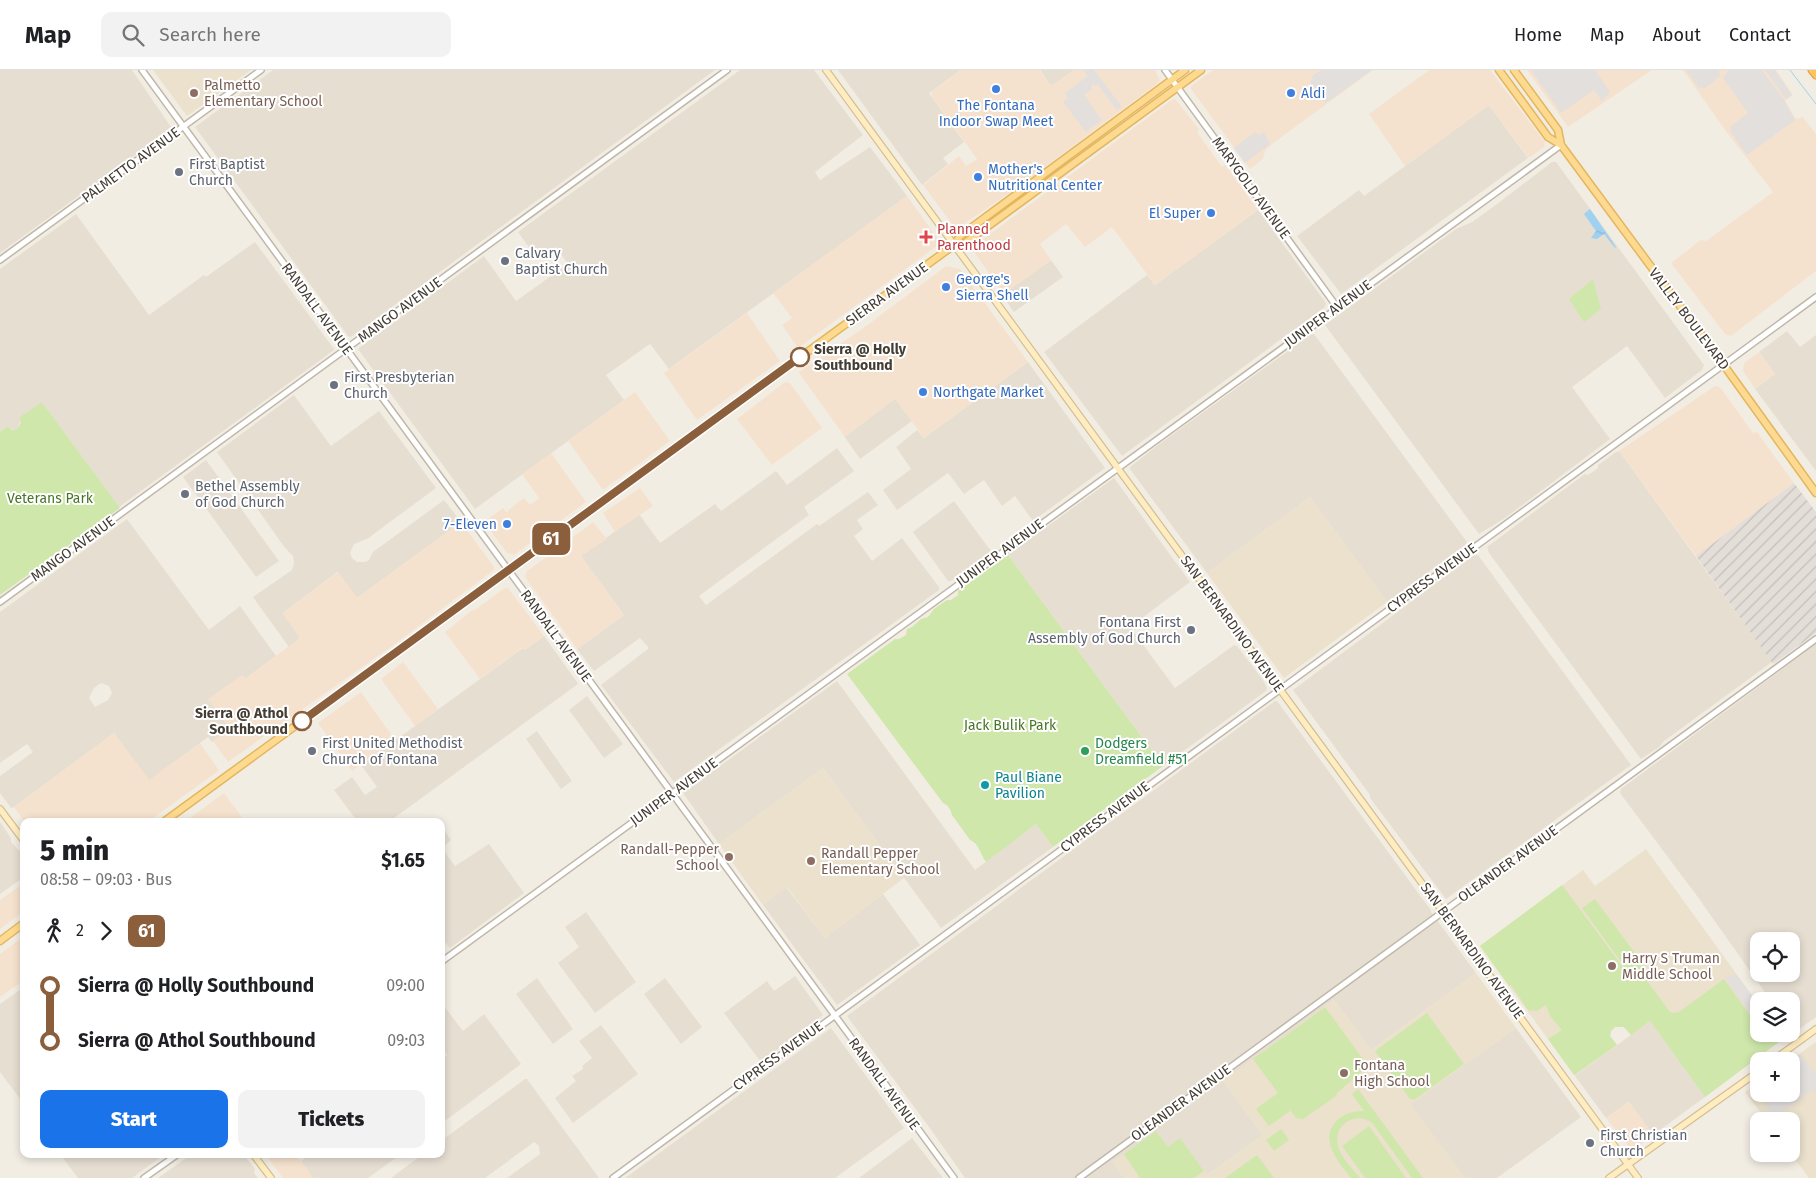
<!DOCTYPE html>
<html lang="en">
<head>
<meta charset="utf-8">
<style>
	body { margin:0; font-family:"Fira Sans",sans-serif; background:#f2f2f2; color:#202124; height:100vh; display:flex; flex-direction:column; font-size:19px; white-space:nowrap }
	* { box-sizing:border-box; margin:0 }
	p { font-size:16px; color:#757577 }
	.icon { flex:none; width:28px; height:28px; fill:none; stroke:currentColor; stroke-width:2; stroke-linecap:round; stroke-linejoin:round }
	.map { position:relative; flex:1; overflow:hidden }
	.details { position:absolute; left:20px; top:748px; width:425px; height:340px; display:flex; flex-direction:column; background:#fff; border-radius:10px; box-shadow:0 2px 8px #0003 }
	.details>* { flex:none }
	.badge { padding:0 10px; border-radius:8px; font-size:18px; line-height:32px }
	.fabs { position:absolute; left:1750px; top:862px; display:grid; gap:10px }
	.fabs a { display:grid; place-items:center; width:50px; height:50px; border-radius:10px; background:#fff; box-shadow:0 2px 8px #0003; font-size:25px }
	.map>.badge { position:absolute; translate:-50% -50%; box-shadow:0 0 0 2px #fff }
	.legs { display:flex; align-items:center; gap:8px; height:55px; padding:0 20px; font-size:16px }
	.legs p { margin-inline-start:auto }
	.summary { display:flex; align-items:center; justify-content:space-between; height:85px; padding:0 20px }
	h1 { font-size:28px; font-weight:800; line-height:38px }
	.primary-button { display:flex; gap:10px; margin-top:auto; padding:10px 20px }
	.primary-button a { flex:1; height:58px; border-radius:10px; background:#1a73e8; color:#fff; font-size:20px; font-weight:800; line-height:58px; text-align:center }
	.primary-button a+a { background:#f2f2f2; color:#202124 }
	ul { padding:0 20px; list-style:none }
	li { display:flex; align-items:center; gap:18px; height:55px; font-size:19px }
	li i { display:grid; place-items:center; width:8px; height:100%; margin:0 6px; background:currentColor }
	li i::after { content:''; width:12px; height:12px; margin:-6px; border:4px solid; border-radius:50%; background:#fff }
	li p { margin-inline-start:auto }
	li:first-child i { background:linear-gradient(#0000 50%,currentColor 0) }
	li:last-child i { background:linear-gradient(currentColor 50%,#0000 0) }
	header { display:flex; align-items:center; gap:30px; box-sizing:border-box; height:70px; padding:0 25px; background:#fff; border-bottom:1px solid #e0e0e0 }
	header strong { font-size:24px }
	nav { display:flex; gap:28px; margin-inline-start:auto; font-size:18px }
	.search { width:350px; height:45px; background:#f2f2f2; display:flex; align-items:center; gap:12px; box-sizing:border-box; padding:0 18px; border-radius:10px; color:#757577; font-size:19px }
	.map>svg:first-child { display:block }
	.residential { fill:#e6ded1; fill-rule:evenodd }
	.commercial { fill:#f5e2ce }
	.industrial { fill:url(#industrial-furrows) }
	.education { fill:#ebe1cd }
	.park { fill:#cfe7ab }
	.parking { fill:#e2dfdc }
	.water { fill:url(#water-ripples) }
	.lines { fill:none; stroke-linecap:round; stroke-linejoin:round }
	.stream { stroke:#9ed2f0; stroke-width:1 }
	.tertiary-casing { stroke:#c0b7a9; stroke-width:8 }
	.secondary-casing { stroke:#d2bf93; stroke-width:8 }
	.primary-casing { stroke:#e3b660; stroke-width:9 }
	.motorway-casing { stroke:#dd9632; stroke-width:9 }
	.tertiary { stroke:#fff; stroke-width:5 }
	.secondary { stroke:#ffedc1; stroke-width:5.5 }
	.primary { stroke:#feda90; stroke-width:6 }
	.motorway { stroke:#fec362; stroke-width:7 }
	.line-1-casing { stroke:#fff; stroke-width:11 }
	.line-1 { stroke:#8b5e3c; stroke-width:8 }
	.shop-dot { fill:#3f7fe0; stroke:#fff; stroke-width:2 }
	.education-dot { fill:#8d6e63; stroke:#fff; stroke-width:2 }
	.worship-dot { fill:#6b7280; stroke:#fff; stroke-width:2 }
	.health-dot { fill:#e0444e; stroke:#fff; stroke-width:2 }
	.stop-1-dot { fill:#fff; stroke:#8b5e3c; stroke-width:2.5 }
	.leisure-dot { fill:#2e9e5b; stroke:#fff; stroke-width:2 }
	.culture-dot { fill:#0f9aa8; stroke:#fff; stroke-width:2 }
	.labels { text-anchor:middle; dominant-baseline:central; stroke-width:4; stroke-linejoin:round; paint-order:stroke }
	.education-label { font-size:14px; fill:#785e54; stroke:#fff; text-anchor:start }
	.shop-label { font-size:14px; fill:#366cbe; stroke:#fff; text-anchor:start }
	.worship-label { font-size:14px; fill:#5b616d; stroke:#fff; text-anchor:start }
	.street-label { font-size:14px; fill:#443d34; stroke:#fff }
	.health-label { font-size:14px; fill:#be3a42; stroke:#fff; text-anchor:start }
	.stop-label { font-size:14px; font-weight:bold; fill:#443d34; stroke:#fff; text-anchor:start }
	.park-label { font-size:14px; fill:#487527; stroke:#fff }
	.leisure-label { font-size:14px; fill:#27864d; stroke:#fff; text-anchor:start }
	.culture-label { font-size:14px; fill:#0d838f; stroke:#fff; text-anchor:start }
</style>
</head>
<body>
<header>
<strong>Map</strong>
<div class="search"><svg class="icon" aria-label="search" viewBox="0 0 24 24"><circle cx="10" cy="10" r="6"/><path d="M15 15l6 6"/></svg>Search here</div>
<nav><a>Home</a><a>Map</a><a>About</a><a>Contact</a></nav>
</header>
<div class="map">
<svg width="1816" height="1108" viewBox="0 0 1816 1108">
	<defs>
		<pattern id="industrial-furrows" width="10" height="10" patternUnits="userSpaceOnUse" patternTransform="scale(1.25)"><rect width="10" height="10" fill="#e4ded9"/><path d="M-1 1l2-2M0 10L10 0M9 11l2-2" fill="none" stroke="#c5bfbb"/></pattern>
		<pattern id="water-ripples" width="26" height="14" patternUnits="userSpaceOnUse" patternTransform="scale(1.25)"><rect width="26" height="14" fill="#9ed2f0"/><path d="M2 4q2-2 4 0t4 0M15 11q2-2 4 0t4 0" fill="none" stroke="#89b5ce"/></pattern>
	</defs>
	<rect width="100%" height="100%" fill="#f2ede3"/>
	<path class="residential" d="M0,0h132l39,57v2l-171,124z
		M273,0h442l-364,267 -3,-1 -153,-209z
		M740,0h74l49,65 -48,37 5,8 50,-33 37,49 -238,173 -19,-25 -44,31 18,25 -149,109 -117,-160 126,-93 32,45 52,-37 -12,-17 -18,13 -20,-28z
		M838,0h123l-32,23 35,49 -21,16 5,6 -26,21z
		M1040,0h34l-23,16z
		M1489,35l39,53 -187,136 -44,-58 62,-46 5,6z
		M1552,92h4l148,203 -2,5 -37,28 -38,-52 -55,41 38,52 -105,79 -26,16 -154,-209 131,-96 16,-7 25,-18z
		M1258,140l68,93 -1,4 -203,149 -78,-104 103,-77 8,10z
		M76,144l73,101 55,-40 2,2 49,-35 79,107v1l-215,157 -77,-105 -21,19 -4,8 -4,1 -5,-4 -8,6v-163z
		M1051,190l12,17 -49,35 -12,-17z
		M1787,261l13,16 16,-12v136l-61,-82 20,-15 -16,-22z
		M1314,264l153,208 -3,4 -77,56 -77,-105 -103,76 -77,-104v-2l28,-22 152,-110z
		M1028,292l77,106 -72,53 -18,-25 -13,10 -18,-26 -20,14 -16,-21 -51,37 -14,-20 28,-21 -15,-22 21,-17 7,8z
		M294,325l37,51 48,-35 57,77 -69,51 -13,5 -4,9 2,5 5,4h8l4,-2 4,-8 71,-52 17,22 -104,76 -20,-26 -54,41 17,25 -11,9 -36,-50 39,-27 2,-7 -1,-7 -8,-8 -68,-96z
		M895,328l17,23 -52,38 -16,-23z
		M837,378l17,23 -50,36 5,8 -110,81 7,9 111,-81 2,2 49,-34 10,13 -21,15 6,9 -9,7 18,25 30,-23 37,49v3l-265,192 -73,-97 48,-37 -9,-10 -46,33 -17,-22 47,-34 -43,-59 58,-42 21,29 55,-39 6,7 55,-40 11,14z
		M1619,381l153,211 -108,79 -5,6 -18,12 -152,-206 -2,-6 98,-73 3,1 10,-7v-3l18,-13z
		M206,390l73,101 -23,16 -73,-100z
		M1114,408l76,104 -60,45 45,61 59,-43 3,1 26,34 4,8 -1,3 -103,75 -155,-211z
		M954,431l37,50 -40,30h-3l-35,-49z
		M127,449l82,111 31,-24 36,50 -31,23 -3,-4 -12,54 -18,13 -4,-5 -59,44 -35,-48 -100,74 -3,1 -11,-15v-17l33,-24 -6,-8 -27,19v-151zM101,613l8,3 3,7 -4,7 -13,7 -6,-9 5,-10z
		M1474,485h4l153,210 -185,134 -76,-101v-3l-77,-105z
		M544,566l33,46 1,2 -188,137h-33l-23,-31 18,-13 13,18 12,-8 -16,-22 162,-117 2,2z
		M1816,574v373l-18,13 -5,-1 -2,-3v-25h-19l-3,-3 -72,-102 -77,-103 1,-4zM1759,871h32v33h-32z
		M837,611l138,189 61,-46 17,23 -112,81 -118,-160 -104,76 -36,-51z
		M587,626l36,48 -19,14 -35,-48z
		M1275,631h2l153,208 1,3 45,61 -105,77 -37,-50 -111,81 40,54 -56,40 -28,-36 -11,9 -12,-17 -43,31 11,16h-159l-36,-51 -82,-111z
		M537,661l35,50 -11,8 -35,-50z
		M0,752l11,16v4l13,14v21l-24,17z
		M441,756l10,14 -9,8 13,18 34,-22 35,49 -74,55 -9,-11z
		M786,817l39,51 58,-44 37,51 -83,60 -74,-100z
		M586,842l50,70 -41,31 -37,-50 21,-16 -14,-20z
		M795,906l28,39 -62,47 -37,-49 43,-32 7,10z
		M537,908l36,51 -20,15 -37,-50z
		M665,908l37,49 -21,17 -37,-50z
		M24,917v117l-24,-32v-68z
		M441,932l22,29 21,-17 37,50 -80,60v-65l6,-4 -6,-8z
		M1650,951l55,76 -52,38 -24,-33 -23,16 -31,-42z
		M601,955l37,49 -65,49 -18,-25 21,-17 -4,-5 11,-7 -1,-3 10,-8 -13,-17z
		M831,958l73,100 -69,50h-210z
		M1516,958l65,89 -84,61h-32l-55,-74z
		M525,1009h2l72,99h-92l33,-24 -1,-8 -5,-4 -49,36h-94l32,-24h18v-13z
		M912,1068l31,40h-84l12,-9z
		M60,1084h105l-33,24h-54z
		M192,1084h51l12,15 -1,4 4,5h-100z
		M311,1084h90l-33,24h-55l-12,-17z"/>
	<path class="commercial" d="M962,0h77l12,16 23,-16h81l5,10 -3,4 -152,112 -49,33 -33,-44 36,-29 7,10 11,-7 -44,-61 -2,-6z
		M1213,0h160l-101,74 -7,7 -2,8 -13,10 -59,-80v-3z
		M1429,0h61l55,72 -1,5 -14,10h-2l-39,-52 -84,61 -36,-52z
		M1527,0h125l-84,57z
		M1683,0h93l17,25 -8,6 11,18 7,-2 13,17v137l-85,65 -6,-2 -54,-71 30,-23 5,1 67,-49 -48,-62z
		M1173,29l3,1 23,29 -2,3 25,35 3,-2 33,45 -103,75 -43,-58 -27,20 -19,-23 -26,20 11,16 -47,34 -33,-46z
		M907,126l34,47 -143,105 -16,-23 10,-7 -19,-25z
		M946,196l14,3 68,93 -104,76 -29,-39 -50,38 -46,-64v-1l63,-43z
		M747,243l33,48 -83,59 -33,-47z
		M1759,282l16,22 -20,15 -12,-18 1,-8z
		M785,312l5,1 32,45 -50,37 -35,-46z
		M1715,316l5,1 33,46 4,-1 37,51 -98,73 -77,-105z
		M635,322l35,49 -67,49 -35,-49z
		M551,383l35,49 -72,53 -7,-2 -23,-31 19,-14 3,4 18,-14 6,7 9,-7 -17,-24z
		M640,418l13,18 -38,26 -12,-19z
		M461,452l33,45v3l-102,76 -164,116 -15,-21 17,-12 -22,-30 34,-24 3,4 55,-41 -18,-25 56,-41 19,26z
		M593,452l14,17 -26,17 43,59 -47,34 -52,-72 1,-5z
		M505,518h3l36,48 -19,14 -3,-2 -42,31 -35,-47 26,-21 5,-2z
		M403,592l35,47 -23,17 -34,-47z
		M361,622l34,48 -43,31 -34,-48z
		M114,663l35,47 51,-37 18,26v2l-69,50h-125l-10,-14z
		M224,723l21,28h-59l16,-12z
		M24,813v28l-24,18v-29z
		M24,866v44l-24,17v-43z
		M1629,1031l24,34 -21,16 -26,-33z
		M265,1084h27l9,7 12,17h-30z"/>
	<path class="industrial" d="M1794,413l22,29v121l-43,31 -77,-108z"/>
	<path class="education" d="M153,0h98l-64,46z
		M1310,427l77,105 -103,76 -77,-105z
		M823,698l81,110 -79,60 -38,-51 -24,18 -44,-61z
		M1646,779l113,156v29l22,1 -1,6 -75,56 -55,-76 -19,14 -7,-8h-9l-4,4 -1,5 7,9 -42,31 -95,-130 103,-76 12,16z
		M1476,903l40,55 -105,76 54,74h-341l-11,-16 43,-31 12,16 12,-9 27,37 56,-40 -40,-54 111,-81 37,50z
		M1816,972v136h-7l-18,-24v-33h-24l-22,-29 14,-9v11h32v-33h-2z"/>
	<path class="park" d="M1593,209l8,30 -17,13 -15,-23z
		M42,332l78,106 -120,87v-163l8,-6 4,4 5,-1 4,-6 -1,-6z
		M1008,485l155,211 -110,81 -17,-23 -50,38c-6,-8 -7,-19 -16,-22l-18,-25c-1,-5 -4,-10 -9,-12l-96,-129 48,-35h4l7,-4 1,-6 5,-2 9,-8 7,-2 6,-8 13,-9h4l7,-5v-4z
		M1562,815l69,93 8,-5 3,1 27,37 4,2 6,-1 45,-33 26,36 3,-3 6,3v19h21v7l-75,56 -55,-76 -19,14 -7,-8h-9l-4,4 -1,5 7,9 -43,30 -26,-36 14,-9 -12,-14 -4,-11 -9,6 -9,-1 -17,-25 -2,1 -29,-40z
		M1595,829l50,68 -13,10 -50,-69z
		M1325,937l43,59 -31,27 -1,3 -33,23 -7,-1 -8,-11 2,4 -21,15 -13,-17 22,-16 -25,-34z
		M1427,943l37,51 -50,36 -4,-1 -35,-48z
		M1358,1019l65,89h-11l-39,-54c-16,-14 -40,0 -35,21 2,12 15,24 22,33h-9c-6,-8 -14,-17 -18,-26 -12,-24 8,-42 31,-41l-12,-17z
		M1369,1056l37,52h-41l-23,-32z
		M1281,1059l8,11 -15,11 -8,-11z
		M1156,1061l12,16 12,-9 24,33 -10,7h-54l-16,-24z
		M1257,1085l17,23h-49z"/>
	<path class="parking" d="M1083,0h11l28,37 -5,3 -19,-25 -3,1 -1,-2 -3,2 1,3 -8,6 18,25 -16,12 -23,-30 5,-4 -3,-5 23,-17z
		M1321,0h51l-46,33 -8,-8 -8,-13 3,-3 -2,-2z
		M1531,0h64l15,22 -8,9 -8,-11 -33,23z
		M1686,0h33l1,6 -16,13 -3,-2 -2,1z
		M1729,0h33l22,30 11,20 -48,35 -17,-24 1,-1 -1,-3 18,-14 -25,-35z
		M1765,0h10l17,25 -6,4z
		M1255,62l4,3 5,-3 6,12 -25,19 -11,-15z
		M1736,904l23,31v3l-8,6 -25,-34 2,-3z
		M1800,984l16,21v20l-4,-5 -37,27 -22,-30 6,-4v11h32v-33h-2z"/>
	<path class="water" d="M1590,139l26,38 -1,1 -11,-14 -7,5 -6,-1 5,-7 -12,-17z"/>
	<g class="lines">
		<path class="stream" d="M1790,0l26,34"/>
		<defs>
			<path id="tertiary" d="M142,0l812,1108
				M1165,0l172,237
				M0,190l261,-190
				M0,532l727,-532
				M441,892l1120,-817
				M144,1108l34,-24
				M613,1108l1203,-881
				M1079,1108l737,-539"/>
			<path id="secondary" d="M826,0l812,1108
				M0,739l24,32
				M1772,991l44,-32
				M253,1084l18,24
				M1609,1108l150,-107"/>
			<path id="primary" d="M1499,0l49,67 13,8 162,219 93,129
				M1514,0l44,60 3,15
				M954,175l11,-2 236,-173
				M165,751l789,-576 6,-9 225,-166
				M0,871l24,-18"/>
			<path id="motorway" d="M1812,0l4,5"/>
		</defs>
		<use href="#tertiary" class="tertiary-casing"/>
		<use href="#secondary" class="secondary-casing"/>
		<use href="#primary" class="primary-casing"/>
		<use href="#motorway" class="motorway-casing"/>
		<use href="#tertiary" class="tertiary"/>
		<use href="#secondary" class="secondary"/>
		<use href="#primary" class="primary"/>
		<use href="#motorway" class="motorway"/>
	</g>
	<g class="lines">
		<defs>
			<path id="line-1" d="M302,651l498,-364"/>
		</defs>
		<use href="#line-1" class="line-1-casing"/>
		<use href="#line-1" class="line-1"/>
	</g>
	<g class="shop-dot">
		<circle cx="996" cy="19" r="5"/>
		<circle cx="1291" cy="23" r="5"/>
		<circle cx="978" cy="107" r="5"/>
		<circle cx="1211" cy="143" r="5"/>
		<circle cx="946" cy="217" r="5"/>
		<circle cx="923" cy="322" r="5"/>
		<circle cx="507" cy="454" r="5"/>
	</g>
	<g class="education-dot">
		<circle cx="194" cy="23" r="5"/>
		<circle cx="729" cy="787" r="5"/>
		<circle cx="811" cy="791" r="5"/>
		<circle cx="1612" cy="896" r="5"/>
		<circle cx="1344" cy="1003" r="5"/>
	</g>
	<g class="worship-dot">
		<circle cx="179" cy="102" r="5"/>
		<circle cx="505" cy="191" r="5"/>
		<circle cx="334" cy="315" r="5"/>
		<circle cx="185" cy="424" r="5"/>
		<circle cx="1191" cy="560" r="5"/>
		<circle cx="312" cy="681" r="5"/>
		<circle cx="1590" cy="1073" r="5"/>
	</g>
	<path class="health-dot" d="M923.5 159.5h5v5h5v5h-5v5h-5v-5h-5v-5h5z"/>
	<g class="stop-1-dot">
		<circle cx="800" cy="287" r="9"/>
		<circle cx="302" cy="651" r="9"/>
	</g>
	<circle class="leisure-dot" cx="1085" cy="681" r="5"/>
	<circle class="culture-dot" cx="985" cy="715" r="5"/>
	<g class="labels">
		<g class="education-label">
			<text x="204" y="15">Palmetto<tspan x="204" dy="16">Elementary School</tspan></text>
			<text x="719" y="779" text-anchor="end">Randall-Pepper<tspan x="719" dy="16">School</tspan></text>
			<text x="821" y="783">Randall Pepper<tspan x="821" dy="16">Elementary School</tspan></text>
			<text x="1622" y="888">Harry S Truman<tspan x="1622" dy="16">Middle School</tspan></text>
			<text x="1354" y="995">Fontana<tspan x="1354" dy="16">High School</tspan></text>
		</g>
		<g class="shop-label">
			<text x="1301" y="23">Aldi</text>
			<text x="996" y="35" text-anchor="middle">The Fontana<tspan x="996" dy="16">Indoor Swap Meet</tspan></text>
			<text x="988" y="99">Mother's<tspan x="988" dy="16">Nutritional Center</tspan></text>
			<text x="1201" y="143" text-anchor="end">El Super</text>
			<text x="956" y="209">George's<tspan x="956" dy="16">Sierra Shell</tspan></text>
			<text x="933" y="322">Northgate Market</text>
			<text x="497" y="454" text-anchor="end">7-Eleven</text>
		</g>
		<g class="worship-label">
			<text x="189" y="94">First Baptist<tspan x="189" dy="16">Church</tspan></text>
			<text x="515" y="183">Calvary<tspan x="515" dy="16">Baptist Church</tspan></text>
			<text x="344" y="307">First Presbyterian<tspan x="344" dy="16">Church</tspan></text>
			<text x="195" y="416">Bethel Assembly<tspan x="195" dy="16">of God Church</tspan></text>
			<text x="1181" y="552" text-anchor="end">Fontana First<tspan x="1181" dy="16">Assembly of God Church</tspan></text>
			<text x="322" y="673">First United Methodist<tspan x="322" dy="16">Church of Fontana</tspan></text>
			<text x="1600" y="1065">First Christian<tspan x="1600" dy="16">Church</tspan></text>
		</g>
		<g class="street-label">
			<text transform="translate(131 95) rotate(-36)">PALMETTO AVENUE</text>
			<text transform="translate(1251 118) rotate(54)">MARYGOLD AVENUE</text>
			<text transform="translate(887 224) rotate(-36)">SIERRA AVENUE</text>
			<text transform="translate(317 239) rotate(54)">RANDALL AVENUE</text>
			<text transform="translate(400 240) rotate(-36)">MANGO AVENUE</text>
			<text transform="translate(1328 244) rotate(-36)">JUNIPER AVENUE</text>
			<text transform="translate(1689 249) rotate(53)">VALLEY BOULEVARD</text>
			<text transform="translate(73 479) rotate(-36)">MANGO AVENUE</text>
			<text transform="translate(1000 483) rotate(-36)">JUNIPER AVENUE</text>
			<text transform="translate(1432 508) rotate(-36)">CYPRESS AVENUE</text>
			<text transform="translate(1232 554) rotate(54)">SAN BERNARDINO AVENUE</text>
			<text transform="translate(556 566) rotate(54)">RANDALL AVENUE</text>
			<text transform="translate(674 722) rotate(-36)">JUNIPER AVENUE</text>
			<text transform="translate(1105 747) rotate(-37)">CYPRESS AVENUE</text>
			<text transform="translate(1508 794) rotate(-36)">OLEANDER AVENUE</text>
			<text transform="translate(1472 881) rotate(54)">SAN BERNARDINO AVENUE</text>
			<text transform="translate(778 986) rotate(-36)">CYPRESS AVENUE</text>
			<text transform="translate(884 1014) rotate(54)">RANDALL AVENUE</text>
			<text transform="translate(1181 1033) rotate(-36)">OLEANDER AVENUE</text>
		</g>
		<g class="health-label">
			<text x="937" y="159">Planned<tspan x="937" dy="16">Parenthood</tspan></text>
		</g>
		<g class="stop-label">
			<text x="814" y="279">Sierra @ Holly<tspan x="814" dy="16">Southbound</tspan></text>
			<text x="288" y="643" text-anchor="end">Sierra @ Athol<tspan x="288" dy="16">Southbound</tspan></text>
		</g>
		<g class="park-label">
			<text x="50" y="428">Veterans Park</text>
			<text x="1010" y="655">Jack Bulik Park</text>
		</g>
		<g class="leisure-label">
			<text x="1095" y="673">Dodgers<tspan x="1095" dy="16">Dreamfield #51</tspan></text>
		</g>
		<g class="culture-label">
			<text x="995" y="707">Paul Biane<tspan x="995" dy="16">Pavilion</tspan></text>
		</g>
	</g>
</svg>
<div class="fabs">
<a><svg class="icon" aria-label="locate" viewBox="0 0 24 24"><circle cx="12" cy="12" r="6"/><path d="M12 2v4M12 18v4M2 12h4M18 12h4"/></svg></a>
<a><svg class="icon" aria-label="layers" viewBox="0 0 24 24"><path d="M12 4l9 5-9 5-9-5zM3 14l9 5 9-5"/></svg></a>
<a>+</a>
<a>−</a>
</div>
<b class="badge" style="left:551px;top:469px;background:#8b5e3c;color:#fff">61</b>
<section class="details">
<div class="summary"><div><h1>5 min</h1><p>08:58 – 09:03 · Bus</p></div><b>$1.65</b></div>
<div class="legs"><svg class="icon" aria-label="walk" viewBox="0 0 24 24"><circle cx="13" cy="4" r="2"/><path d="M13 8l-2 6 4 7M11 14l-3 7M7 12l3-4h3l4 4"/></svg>2<svg class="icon" aria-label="forward" viewBox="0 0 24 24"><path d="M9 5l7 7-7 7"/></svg><b class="badge" style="background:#8b5e3c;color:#fff">61</b></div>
<ul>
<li><i style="color:#8b5e3c"></i><b>Sierra @ Holly Southbound</b><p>09:00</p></li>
<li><i style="color:#8b5e3c"></i><b>Sierra @ Athol Southbound</b><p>09:03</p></li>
</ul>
<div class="primary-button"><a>Start</a><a>Tickets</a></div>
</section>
</div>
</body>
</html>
